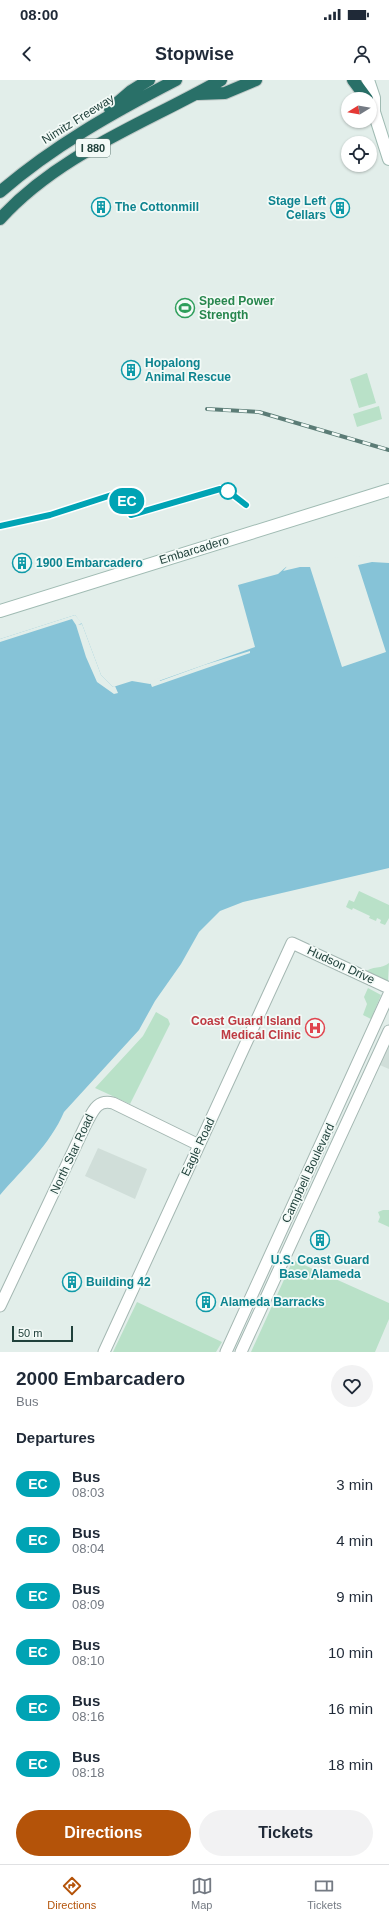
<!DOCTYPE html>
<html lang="en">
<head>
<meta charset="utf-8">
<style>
	body { margin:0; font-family:Arial,sans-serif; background:#f2f2f3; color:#1f2937; height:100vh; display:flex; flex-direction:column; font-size:15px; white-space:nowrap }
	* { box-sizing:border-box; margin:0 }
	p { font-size:13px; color:#747a83 }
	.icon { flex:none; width:22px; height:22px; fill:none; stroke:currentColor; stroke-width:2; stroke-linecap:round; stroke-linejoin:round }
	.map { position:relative; height:1272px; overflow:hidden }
	.drawer { display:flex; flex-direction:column; background:#fff; flex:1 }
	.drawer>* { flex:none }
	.badge { padding:0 8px; border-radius:13px; font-size:14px; line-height:26px }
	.needle { width:26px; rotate:259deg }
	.fabs { position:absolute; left:341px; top:12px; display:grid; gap:8px }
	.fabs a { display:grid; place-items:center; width:36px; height:36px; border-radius:50%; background:#fff; box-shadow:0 1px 3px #0004; font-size:20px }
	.scale { position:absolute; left:12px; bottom:10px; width:61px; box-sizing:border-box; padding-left:4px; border:2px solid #20413b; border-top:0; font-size:11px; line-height:14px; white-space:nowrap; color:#20413b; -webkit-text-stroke:3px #f3faf7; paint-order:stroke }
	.map>.badge { position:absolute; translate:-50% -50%; box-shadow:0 0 0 2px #fff }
	h2 { padding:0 16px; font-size:15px; line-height:36px }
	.round { display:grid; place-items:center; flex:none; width:42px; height:42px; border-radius:21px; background:#f2f2f3 }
	.summary { display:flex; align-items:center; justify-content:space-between; height:68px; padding:0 16px }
	h1 { font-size:19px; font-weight:700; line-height:30px }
	.action { display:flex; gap:8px; margin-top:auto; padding:8px 16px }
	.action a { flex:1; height:46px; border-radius:24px; background:#b45309; color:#fff; font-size:16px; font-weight:700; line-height:46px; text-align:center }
	.action a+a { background:#f2f2f3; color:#1f2937 }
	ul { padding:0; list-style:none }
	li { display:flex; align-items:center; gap:12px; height:56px; padding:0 16px }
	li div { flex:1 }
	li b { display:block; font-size:15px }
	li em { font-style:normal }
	li .badge { min-width:44px; font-weight:700; text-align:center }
	.status { display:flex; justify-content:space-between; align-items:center; height:28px; padding:0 20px; background:#fff; direction:ltr }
	.status svg { height:11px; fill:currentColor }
	header { display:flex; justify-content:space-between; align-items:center; height:52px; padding:0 16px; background:#fff; font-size:18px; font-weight:700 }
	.dock { display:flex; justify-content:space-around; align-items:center; height:56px; border-top:1px solid #e0e1e3; background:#fff; font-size:11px; color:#747a83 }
	.dock a { display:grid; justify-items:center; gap:2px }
	.dock .selected { color:#b45309 }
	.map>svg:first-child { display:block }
	.built { fill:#d0ded9 }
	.green { fill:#b9e1c8 }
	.water { fill:#86c3d7 }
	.pier { fill:#e2eeea }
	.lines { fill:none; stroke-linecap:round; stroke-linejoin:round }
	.tertiary-casing { stroke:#a4b7b2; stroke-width:13 }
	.secondary-casing { stroke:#a0bbb3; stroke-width:14 }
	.motorway-casing { stroke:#c1cac8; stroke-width:14 }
	.tertiary { stroke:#fff; stroke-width:11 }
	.secondary { stroke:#fff; stroke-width:12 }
	.motorway { stroke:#297068; stroke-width:12 }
	.rail-casing { stroke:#5b7c76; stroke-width:4 }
	.rail { stroke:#f3faf7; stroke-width:2.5; stroke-dasharray:8; stroke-linecap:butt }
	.line-casing { stroke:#fff; stroke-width:9 }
	.line { stroke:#00a3b4; stroke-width:6 }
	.stop-dot { fill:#fff; stroke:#00a3b4; stroke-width:2 }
	.labels { text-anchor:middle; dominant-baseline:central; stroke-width:3.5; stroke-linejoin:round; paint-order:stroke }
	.shield { fill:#f3faf7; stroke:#5f7873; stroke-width:1 }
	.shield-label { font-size:11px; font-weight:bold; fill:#20413b }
	.street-label { font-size:12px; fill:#20413b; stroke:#f3faf7 }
	.culture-label { font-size:12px; font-weight:bold; fill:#0d838f; stroke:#f3faf7; text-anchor:start }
	.leisure-label { font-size:12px; font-weight:bold; fill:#27864d; stroke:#f3faf7; text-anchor:start }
	.health-label { font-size:12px; font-weight:bold; fill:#be3a42; stroke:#f3faf7; text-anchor:end }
</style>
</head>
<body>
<div class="status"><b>08:00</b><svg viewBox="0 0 49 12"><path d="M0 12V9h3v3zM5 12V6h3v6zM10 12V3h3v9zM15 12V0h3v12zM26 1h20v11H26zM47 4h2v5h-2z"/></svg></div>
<header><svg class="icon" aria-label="back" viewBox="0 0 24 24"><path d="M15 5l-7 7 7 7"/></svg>Stopwise<svg class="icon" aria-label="person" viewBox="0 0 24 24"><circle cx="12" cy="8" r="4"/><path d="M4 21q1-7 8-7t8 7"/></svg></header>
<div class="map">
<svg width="389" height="1272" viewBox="0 0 389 1272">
	<rect width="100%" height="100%" fill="#e2eeea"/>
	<path class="built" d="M389,951v38l-14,-6z
		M98,1068l49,21 -12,30 -50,-23z"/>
	<path class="green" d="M367,293l9,30 -17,5 -9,-29z
		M379,326l3,13 -25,8 -4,-13z
		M359,811l30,14v13l-4,7 -5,-2 1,-3 -4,-2 -1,3 -7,-3 1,-2 -17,-8 -1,2 -6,-3 3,-7 5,2z
		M389,883l-1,17 -4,1 -19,-9c6,-6 18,-3 24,-9z
		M368,908l13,7 -10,24 -8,-4 4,-11 -3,-7z
		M156,932l12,7 2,5 -40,80 -35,-16 48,-52z
		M383,1130h6v17l-11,-5 2,-5 -2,-5z
		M293,1180l96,43v16l-14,33h-124z
		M137,1222l85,40 -6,10h-103z"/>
	<path class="water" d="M373,475l16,2v311l-146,34 -23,9 -21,21 -18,32 -26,37 -16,29 -75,82c-14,33 -41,56 -64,83v-556l75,-24 7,9 19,51 12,12 19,-6 18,3 105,-37 -17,-62 40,-11 8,-7z"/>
	<path class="pier" d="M373,473l16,2v8l-17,-1 -14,3 28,87 -44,15 -32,-100h-10l-17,4 6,-7 19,-3 1,2 9,-3 37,-5 1,2z
		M75,535l7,8 -4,2 4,-1 19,51 12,12 2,-1 3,7 -4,1 -17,-12 -11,-25 -10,-32 -4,-6 -72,23v-3z
		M250,571v2l-98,34 -2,-5 9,-4 1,3 44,-16z"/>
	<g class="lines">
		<defs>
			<path id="tertiary" d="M0,1226l86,-182c7,-13 11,-25 27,-21l86,42
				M104,1272l188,-409 97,45
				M226,1272l163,-358
				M241,1272l148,-321"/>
			<path id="secondary" d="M368,0l6,18v14
				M370,25l4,7 15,47
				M0,531l389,-121"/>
			<path id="motorway" d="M353,0l14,19
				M198,14l27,-1 31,-13
				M110,29l21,-18 18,-11
				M0,112c53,-46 114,-80 176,-112
				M0,139c60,-66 146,-96 221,-139"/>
		</defs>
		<use href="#tertiary" class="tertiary-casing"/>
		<use href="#secondary" class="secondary-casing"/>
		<use href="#motorway" class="motorway-casing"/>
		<use href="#tertiary" class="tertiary"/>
		<use href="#secondary" class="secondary"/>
		<use href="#motorway" class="motorway"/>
		<defs>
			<path id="rail" d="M207,329l52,3 130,38"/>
		</defs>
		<use href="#rail" class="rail-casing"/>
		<use href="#rail" class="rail"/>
	</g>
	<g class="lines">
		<defs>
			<path id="line" d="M0,446l50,-11 74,-24 7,24 89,-26 8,2 18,14"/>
		</defs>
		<use href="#line" class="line-casing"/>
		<use href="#line" class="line"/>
	</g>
	<defs>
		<symbol id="building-ring" viewBox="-11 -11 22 22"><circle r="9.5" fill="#f3faf7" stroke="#0f9aa8" stroke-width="1.5"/><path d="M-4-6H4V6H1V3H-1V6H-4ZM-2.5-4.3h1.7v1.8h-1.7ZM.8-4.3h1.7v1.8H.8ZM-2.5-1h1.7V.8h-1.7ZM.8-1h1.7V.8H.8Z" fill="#0f9aa8"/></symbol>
		<symbol id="stadium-ring" viewBox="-11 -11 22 22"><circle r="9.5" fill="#f3faf7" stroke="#2e9e5b" stroke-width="1.5"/><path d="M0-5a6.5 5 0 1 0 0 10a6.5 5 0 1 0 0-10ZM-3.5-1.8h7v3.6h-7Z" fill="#2e9e5b"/></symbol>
		<symbol id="hospital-ring" viewBox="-11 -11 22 22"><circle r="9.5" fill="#f3faf7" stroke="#e0444e" stroke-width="1.5"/><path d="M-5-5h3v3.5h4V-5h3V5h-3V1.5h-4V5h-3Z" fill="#e0444e"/></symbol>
	</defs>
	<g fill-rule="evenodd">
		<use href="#building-ring" x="90" y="116" width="22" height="22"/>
		<use href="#building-ring" x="329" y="117" width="22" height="22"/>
		<use href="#stadium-ring" x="174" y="217" width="22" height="22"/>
		<use href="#building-ring" x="120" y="279" width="22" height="22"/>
		<use href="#building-ring" x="11" y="472" width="22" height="22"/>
		<use href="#hospital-ring" x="304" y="937" width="22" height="22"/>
		<use href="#building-ring" x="309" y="1149" width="22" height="22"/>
		<use href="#building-ring" x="61" y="1191" width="22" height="22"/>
		<use href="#building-ring" x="195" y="1211" width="22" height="22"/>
	</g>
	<circle class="stop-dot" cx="228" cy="411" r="8"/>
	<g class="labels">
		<rect class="shield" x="76" y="59" width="34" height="18" rx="3"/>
		<g class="shield-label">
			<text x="93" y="68">I 880</text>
		</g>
		<g class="street-label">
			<text transform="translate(78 39) rotate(-32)">Nimitz Freeway</text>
			<text transform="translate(194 470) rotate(-17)">Embarcadero</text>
			<text transform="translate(341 885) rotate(25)">Hudson Drive</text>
			<text transform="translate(198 1067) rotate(-65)">Eagle Road</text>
			<text transform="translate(72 1074) rotate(-65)">North Star Road</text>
			<text transform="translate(308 1093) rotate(-65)">Campbell Boulevard</text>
		</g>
		<g class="culture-label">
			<text x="326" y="121" text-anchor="end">Stage Left<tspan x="326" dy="14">Cellars</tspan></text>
			<text x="115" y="127">The Cottonmill</text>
			<text x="145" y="283">Hopalong<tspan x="145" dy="14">Animal Rescue</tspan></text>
			<text x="36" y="483">1900 Embarcadero</text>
			<text x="320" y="1180" text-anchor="middle">U.S. Coast Guard<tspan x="320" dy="14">Base Alameda</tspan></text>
			<text x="86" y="1202">Building 42</text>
			<text x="220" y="1222">Alameda Barracks</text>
		</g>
		<g class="leisure-label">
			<text x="199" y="221">Speed Power<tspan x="199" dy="14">Strength</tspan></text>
		</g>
		<g class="health-label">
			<text x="301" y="941">Coast Guard Island<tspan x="301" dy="14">Medical Clinic</tspan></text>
		</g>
	</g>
</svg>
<div class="fabs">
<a><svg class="needle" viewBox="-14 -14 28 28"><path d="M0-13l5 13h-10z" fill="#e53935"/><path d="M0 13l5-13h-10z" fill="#747a83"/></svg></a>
<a><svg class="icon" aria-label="locate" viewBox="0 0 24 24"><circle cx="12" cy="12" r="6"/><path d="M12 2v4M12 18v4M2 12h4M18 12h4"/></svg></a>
</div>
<div class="scale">50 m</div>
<b class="badge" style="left:127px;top:421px;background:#00a3b4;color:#fff">EC</b>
</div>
<section class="drawer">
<div class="summary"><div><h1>2000 Embarcadero</h1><p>Bus</p></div><a class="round"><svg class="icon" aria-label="heart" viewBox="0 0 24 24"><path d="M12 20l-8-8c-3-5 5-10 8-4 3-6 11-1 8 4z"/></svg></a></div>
<h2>Departures</h2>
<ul>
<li><span class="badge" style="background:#00a3b4;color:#fff">EC</span><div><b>Bus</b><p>08:03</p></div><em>3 min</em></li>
<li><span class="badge" style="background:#00a3b4;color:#fff">EC</span><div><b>Bus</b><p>08:04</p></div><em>4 min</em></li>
<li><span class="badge" style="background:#00a3b4;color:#fff">EC</span><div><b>Bus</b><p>08:09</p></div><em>9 min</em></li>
<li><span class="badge" style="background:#00a3b4;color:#fff">EC</span><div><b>Bus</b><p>08:10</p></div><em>10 min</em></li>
<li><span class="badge" style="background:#00a3b4;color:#fff">EC</span><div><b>Bus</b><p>08:16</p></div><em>16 min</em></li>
<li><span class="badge" style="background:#00a3b4;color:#fff">EC</span><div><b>Bus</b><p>08:18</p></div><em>18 min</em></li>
</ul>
<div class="action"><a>Directions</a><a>Tickets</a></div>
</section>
<nav class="dock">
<a class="selected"><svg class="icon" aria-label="directions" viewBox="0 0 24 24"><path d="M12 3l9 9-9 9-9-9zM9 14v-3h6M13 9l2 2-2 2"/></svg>Directions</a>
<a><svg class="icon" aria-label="map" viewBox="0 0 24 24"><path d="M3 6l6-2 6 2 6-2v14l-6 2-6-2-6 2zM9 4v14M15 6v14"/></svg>Map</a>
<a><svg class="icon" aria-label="tickets" viewBox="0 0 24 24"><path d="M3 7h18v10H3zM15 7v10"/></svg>Tickets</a>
</nav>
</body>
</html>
